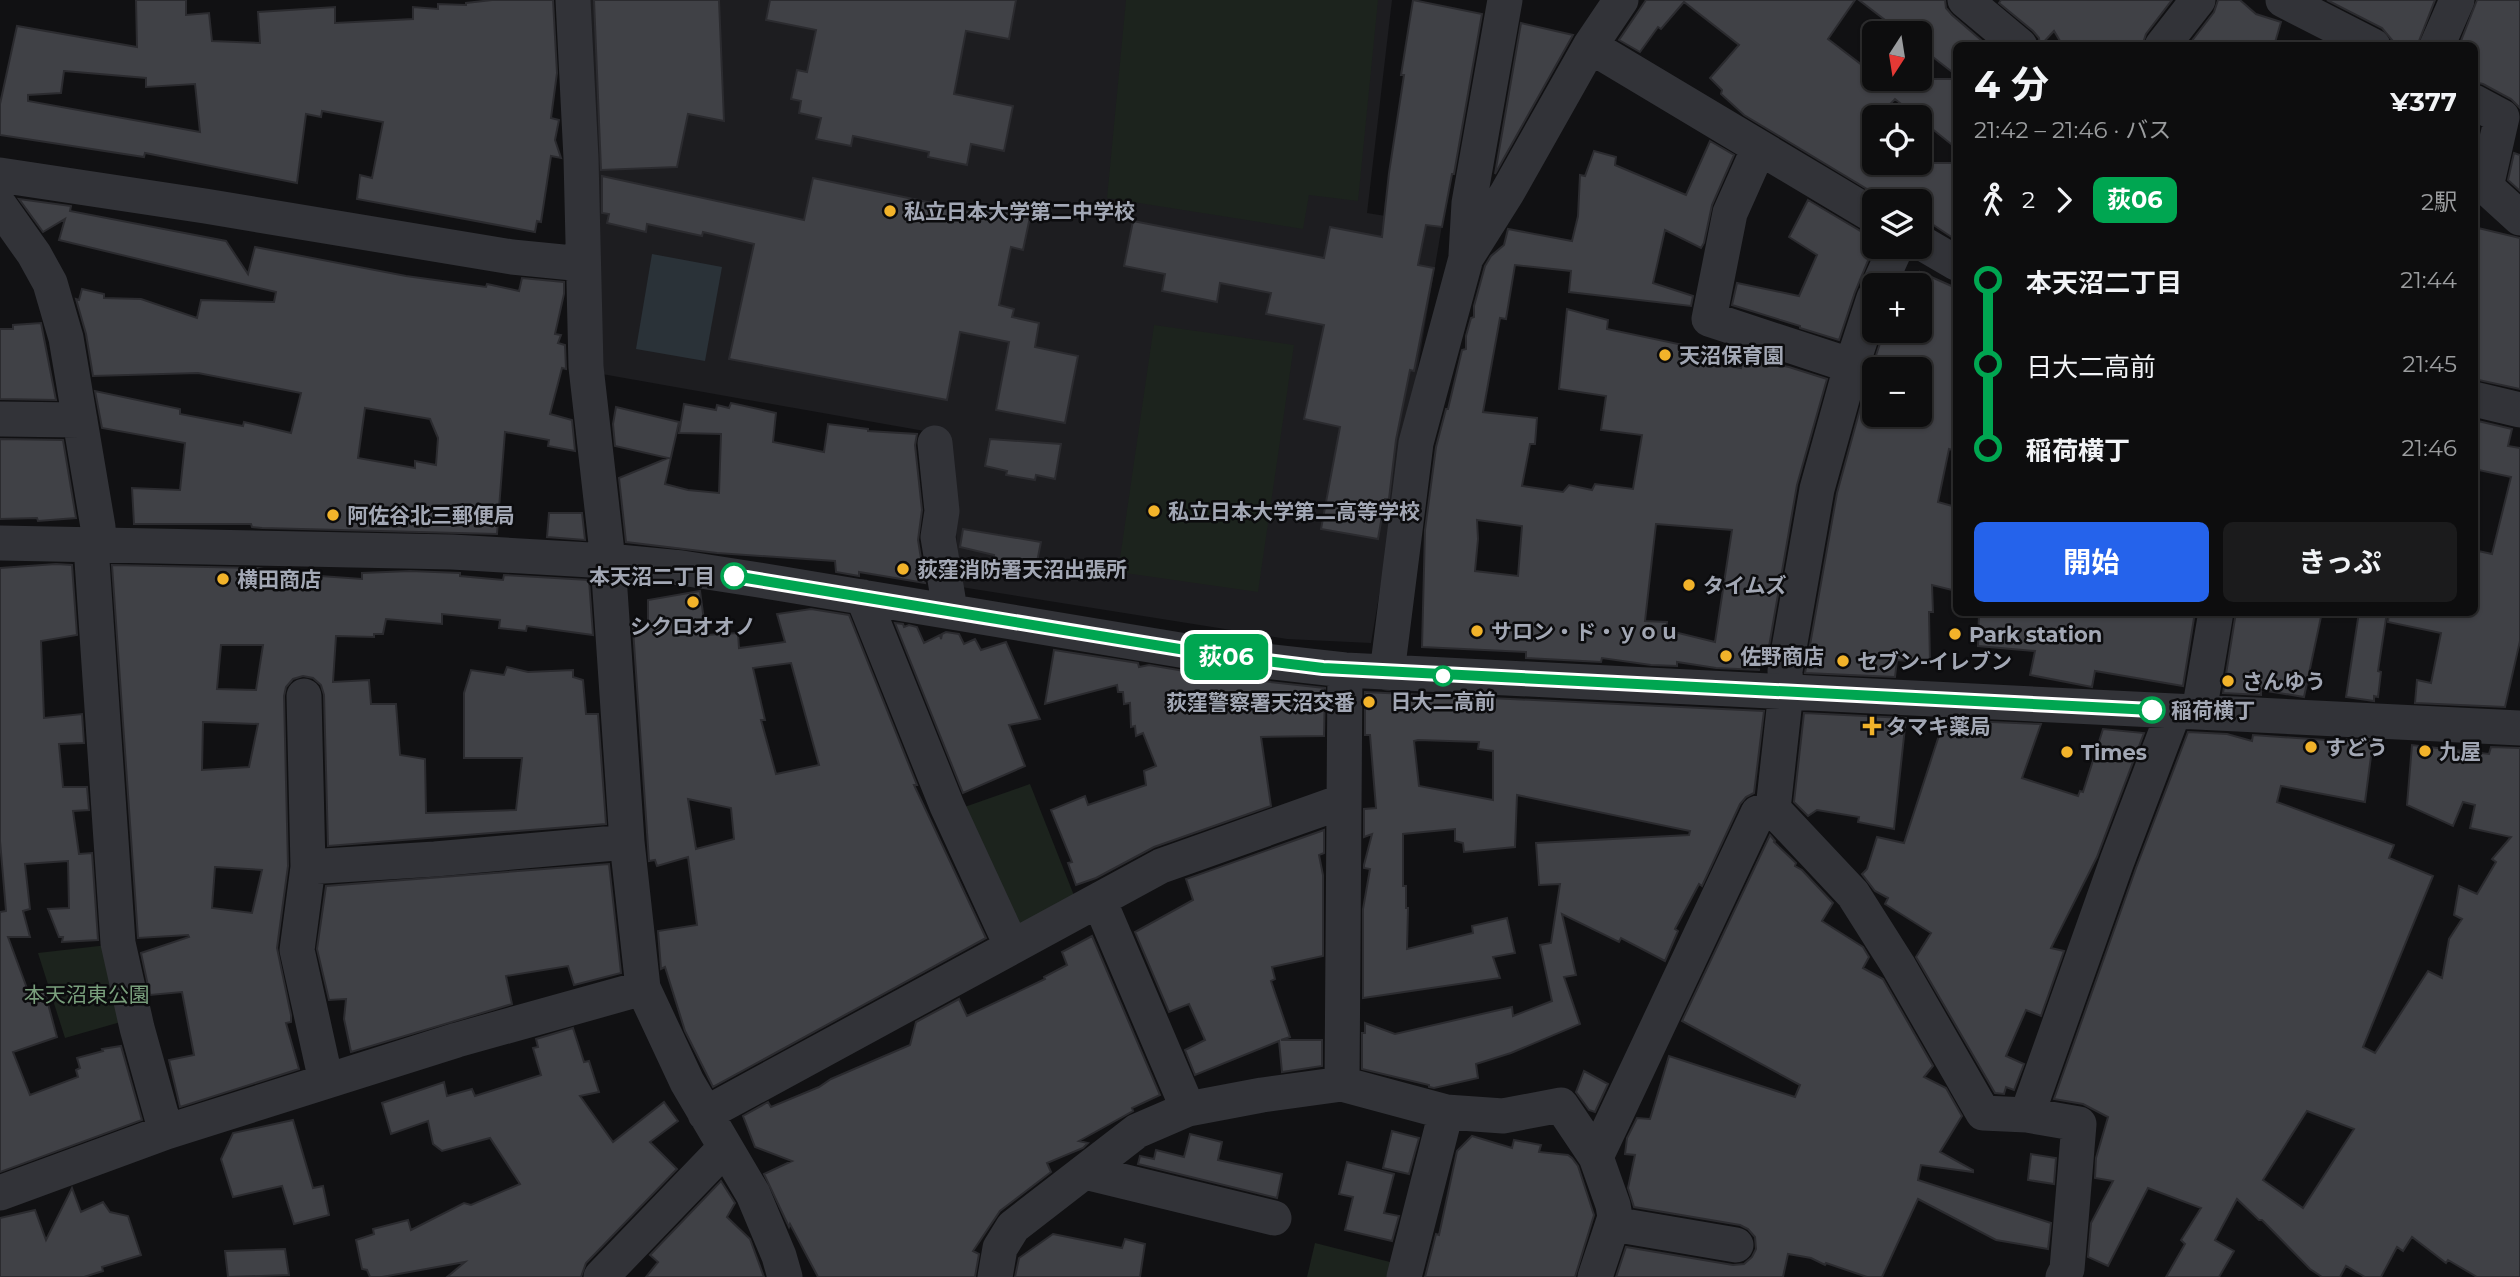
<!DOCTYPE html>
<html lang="ja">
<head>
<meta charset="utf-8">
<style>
	body { margin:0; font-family:Montserrat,"Noto Sans JP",sans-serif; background:#1b1b1c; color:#f1f3f6; height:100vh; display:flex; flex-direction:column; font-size:26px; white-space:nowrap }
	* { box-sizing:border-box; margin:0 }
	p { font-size:23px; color:#9a9c9e }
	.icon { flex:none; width:38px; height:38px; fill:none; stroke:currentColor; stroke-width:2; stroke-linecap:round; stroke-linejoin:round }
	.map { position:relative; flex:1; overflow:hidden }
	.sheet { position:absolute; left:1953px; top:42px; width:525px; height:574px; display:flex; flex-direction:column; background:#0d0d0e; border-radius:10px; box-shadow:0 2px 5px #0004,0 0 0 2px #2d2d2e }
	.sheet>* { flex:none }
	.badge { padding:0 14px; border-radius:10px; font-size:24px; line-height:46px }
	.needle { width:46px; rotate:192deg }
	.controls { position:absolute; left:1862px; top:21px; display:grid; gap:14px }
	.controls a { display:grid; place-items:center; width:70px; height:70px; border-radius:10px; background:#0d0d0e; box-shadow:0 2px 5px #0004,0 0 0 2px #2d2d2e; font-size:35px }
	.map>.badge { position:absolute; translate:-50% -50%; box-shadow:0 0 0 4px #fff }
	.legs { display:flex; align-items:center; gap:10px; height:77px; padding:0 21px; font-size:23px }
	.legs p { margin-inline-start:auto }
	.headline { display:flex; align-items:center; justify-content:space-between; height:119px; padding:0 21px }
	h1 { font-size:38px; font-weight:700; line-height:52px }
	.action { display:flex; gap:14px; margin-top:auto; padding:14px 21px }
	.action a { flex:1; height:80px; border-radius:10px; background:#2563eb; color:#fff; font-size:28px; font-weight:700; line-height:80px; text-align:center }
	.action a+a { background:#1b1b1c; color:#f1f3f6 }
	ul { padding:0 21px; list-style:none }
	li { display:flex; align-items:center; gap:24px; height:84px; font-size:26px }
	li i { display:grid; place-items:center; width:10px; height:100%; margin:0 9px; background:currentColor }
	li i::after { content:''; width:18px; height:18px; margin:-9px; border:5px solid; border-radius:50%; background:#0d0d0e }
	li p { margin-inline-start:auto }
	li:first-child i { background:linear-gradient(#0000 50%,currentColor 0) }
	li:last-child i { background:linear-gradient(currentColor 50%,#0000 0) }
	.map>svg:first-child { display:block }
	.built { fill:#1d1d20 }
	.green { fill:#1c231d }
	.water { fill:#2a3238 }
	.building { fill:#404146; stroke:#2b2b2f; stroke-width:2; fill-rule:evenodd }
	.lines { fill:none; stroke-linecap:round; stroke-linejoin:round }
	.minor { stroke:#323338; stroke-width:35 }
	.line-1-casing { stroke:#fff; stroke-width:16 }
	.line-1 { stroke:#00a651; stroke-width:10 }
	.poi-dot { fill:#f2b32a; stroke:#0c0c0e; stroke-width:2.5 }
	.stop-1-dot { fill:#fff; stroke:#00a651; stroke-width:3.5 }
	.labels { text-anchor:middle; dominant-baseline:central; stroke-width:5; stroke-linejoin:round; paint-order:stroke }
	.poi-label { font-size:21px; font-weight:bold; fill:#a2a7b4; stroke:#0c0c0e; text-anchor:start }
	.stop-label { font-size:21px; font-weight:bold; fill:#a2a7b4; stroke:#0c0c0e; text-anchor:end }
	.park-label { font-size:21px; fill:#799f7c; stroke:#0c0c0e }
</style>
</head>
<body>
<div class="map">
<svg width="2520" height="1277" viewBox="0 0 2520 1277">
	<rect width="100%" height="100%" fill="#111113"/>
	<path class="built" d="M588,0h804l-25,213 75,12 -71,418 -84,-4 -326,-52 -14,-152 -345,-61z"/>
	<path class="green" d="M1126,0h252l-20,201 -49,-6 -6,34 -196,-31z
		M1154,325l140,20 -36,247 -140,-20z
		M1030,784l47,119 -61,34 -60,-127z
		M108,945l23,74 -66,19 -27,-85z
		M1315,1243l79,20 -3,14h-84z"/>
	<path class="water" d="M652,254l70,13 -17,94 -69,-12z"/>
	<path class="building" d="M136,0h50v15l23,-2 3,28 48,2 -2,-31 77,-5v16l78,-4v-12l25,2v-5l28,1v-2l26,-3h61l4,73 -6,45 8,2 -4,20 6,18 -10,-2 -10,66 -4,-1 -2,11 -178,-33 3,-24 12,3 11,-56 -61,-11 -1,6 -15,-3 -9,69 -152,-30 -1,4 -144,-22v-31l17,-78 120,21zM64,71l82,7v9l49,-3 5,48 -172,-31v-6l33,-2z
		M594,0h125l5,121 -36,-7 -11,53 -76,3z
		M770,0h246l-7,39 -43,-8 -12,63 59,12 -9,45 -33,-7 -4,21 -39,-8 1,-5 -76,-16 -2,10 -35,-7 5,-21 -22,-5 2,-12 -10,-2 6,-29 10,2 9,-42 -50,-10z
		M1413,0l69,14 -28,160h-2l-10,53 -16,-2 -8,40 16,3 -20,103 -4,-1 -14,70 -7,59h-4l-7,40 -57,-10 19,-102 -36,-8 20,-94 -58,-11 5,-21 -51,-10 -3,19 -55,-11 3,-17 -41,-8 9,-45 191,37 6,-31 52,10 7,-64 15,-98h-3z
		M1646,0h209l-27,39 34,26 12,-16v30h82v69l-61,-49 -17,18h-4v46h82v77l-36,-24v-15h-21l-3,-2 -1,2h-8l-143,-86 -23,-21 1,-4 -12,-12 29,-33 -55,-43 -23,27 -3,-2 -18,25 -21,-12z
		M1859,0h86l1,8 6,7 36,31h-32v29l-36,-28v-14h-18z
		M2001,0h171l-26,34 -4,12h-79l-9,-15 -14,15 -1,-8 -6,-7 -34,-28z
		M2218,0h22l16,14 25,8 -7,24h-86l26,-34z
		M2327,0h108l-18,46h-20l-15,-18z
		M2477,0h43v108l-9,-9 -28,-15 -9,-2v-36h-15z
		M1521,23l52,12 -78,139z
		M1710,141l24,14 -22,50 -8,38 -3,5 -36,-18 -12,53 40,13 -2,10 -122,-14 2,-21 -56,-6 -9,54 -6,-1 -17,94 54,6 -2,26h-5l-8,42 41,6 6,-7 23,5 3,-6 38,5 9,-54 -41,-5 5,-34 -47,-7 8,-80 41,11 -1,9 90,19 -1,3 7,1 -2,8 40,8 3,-10 45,9 38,12 -30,106 -31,179 -6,-1 -1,7 -43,-2 -39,-6v4l-26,-1 -49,-7 -1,4 -75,-4v-6l-104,-5 3,-117 11,-83 10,-38h2l14,-59 4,-1v-13l5,-18 3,-1v-11l11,-40 6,-10 13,-11 4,-16 64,12 6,-25 2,-41 5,1 9,-25 22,6 -1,8 71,30zM1477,520l45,6 -4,50 -43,-5 3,-32zM1656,524l76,6 -17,112 -49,-12 1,-8 -22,-1z
		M2514,153l6,2v36l-12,-11z
		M602,176l202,44 9,-42 167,35 2,-6 48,10 -7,33 -12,-3 -12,58 15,4 -2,8 27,6 -4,24 43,9 -13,67 -69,-13 13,-68 -49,-10 -13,68 -218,-41 25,-115 -51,-12 -1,4 -55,-12 -1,8 -39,-9 2,-9 -7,-1z
		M19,199l52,7 -1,5 156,30 22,33 7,-27 151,29 80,11 1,-3 32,7 3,-13 42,4v12l-9,40 6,1 -3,8 7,2 1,24 -4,-1 -12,46 22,6 3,31 -27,-5 1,-6 -44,-8 -8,102 -235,-6 -10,-1 -1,-3h-117l-2,-36 48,2 5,-47 -83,-15 -7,-37 85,18v5l63,12 1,-4 47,11 10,-40 -103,-20 -105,3 -7,-42 -10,-35 3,1 3,-11 22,5v4l37,1 56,19 4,-18 73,2 2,-10 -217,-52 6,-21 -22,13zM365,408l65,11 8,19 -2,27 -21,-4v7l-57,-10z
		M1808,200l56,33 10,3v10l-19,46 -16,48 -39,-12v-2l-68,-21 5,-22 62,13 18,-41 -28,-18z
		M2474,227l46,11v151l-46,-10z
		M1920,272l36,16v163l-7,-2 -11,53 18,5v84l-24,-6 1,27h-4l1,51 -33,-3 -2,17 -90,-4 32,-180 31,-113 16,-49h36zM1874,369h46v46h-46z
		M41,323l15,77 -56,-1v-70h13v-4z
		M731,403l45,10 -3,29 51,10 4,-28 40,5v2l49,3 -2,11 7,65 -4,30 7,43 -66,-11v4l-23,-4 -1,-11 -118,-8 -91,-11 -7,-64 49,-20 -53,-12 -2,-22 3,-17 63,15 -14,62 23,6 31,3 2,-59 -42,-1 5,-29 32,6 1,-5 12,3z
		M2478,421l34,8 -4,17 12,2v193l-15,66 -90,-4 2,-23 14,3 10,-50 -53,-11 1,-10h85v-62l18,4 19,-77 -37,-8v-34z
		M0,439l63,1 13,78 -38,3 -1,-3 -37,1z
		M990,439l71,5 -6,35 -19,-4 -1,5 -29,-5 1,-4 -22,-5z
		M549,513h33l3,27 -38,-3z
		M963,529l78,13 -6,30 -42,-9 1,-8 -34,-8z
		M56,564l16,1 5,70 -36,6 3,77 38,-4 2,29 -25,1 4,43h24l2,23 -16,1 6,43 13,-1 6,87 -36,2 1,-5h-4l-11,-28 21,-1 -1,-47 -43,3 5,45 -7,2 7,26h-22l20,54 16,-2 13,48 -44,15 17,43 48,-18 -2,-7 4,-2 -3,-10 26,-7 -1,-2 19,-3 21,74 -142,52v-260l6,-1 -6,-70v-273z
		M112,565l146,3 34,6 70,5v-6l48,-2 50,2v3l43,4 1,-5 85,5 4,55 -66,-9 -1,5 -27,-3 1,-8 -58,-6v10l-56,-5 -3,15h-9v3l-38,-1 -3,46 36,-2 2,24h25l4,51 25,4 1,54 90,-3 6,-52h-58v-65l7,-23 33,5 3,-8 21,5 45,-2v7l10,3 3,34h12l8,110 -278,22 -4,-151 -3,-10 -8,-7 -10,-2 -10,3 -7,8 -2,9 4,170 -11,82 14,67v7l-5,1 13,46 -119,38 -11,-47 25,-5 -12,-63 -32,3 -9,-42 48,-16 -1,-2 -50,3zM221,645h42l-7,45 -39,-1zM203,722l55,2 -9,43 -47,3zM215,867l47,3 -10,43 -40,-5z
		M700,591l6,44 32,-2 1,15 46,-6 -8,-28 34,-5 38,6 68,170h-3l72,153 -273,149 -28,-56 -20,-64 -4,2 -3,-38 39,-6 -9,-68 -31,9 -2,-6 -6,1 -16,-232 15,-1v-28zM791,663l28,102 -43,9 -15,-54h4l-12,-52zM688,799l43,9 3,31 -38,10z
		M1979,612h216l-12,74 -88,-15 -3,16 -62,-12 5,-24 -57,-5z
		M2236,612h86l-18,85 -43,-7v5l-38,-2z
		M2359,612h28l-9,59 3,1 -3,25 -4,-1v5l-28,-4z
		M895,623l8,1 1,3 5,-2 8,2 7,16 16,-8 1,4 1,-5 4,-2 13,2 5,10 11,-5 6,11 25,-8 34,77 -31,6 16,41 -62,27z
		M1054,650l84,13 1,4 10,-2 59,10 117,13 -1,48 -63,1 10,69 -117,41 -58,31 -20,7 -8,-22 4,-1 -21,-52 34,-14 3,9 58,-20 -2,-14 12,-5 -13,-33 -7,3 -1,-10 -4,1 -1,-24 -6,1 -1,-12h-5l-1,-7 -72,19z
		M1365,692l399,19 -10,82 -8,4 -6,7 -38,82 -3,-2 -24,45 3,2 -13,30 -44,-23 -2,4 -57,-28 14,61 -12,2 16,47 -69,29 -35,11 2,14 -44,10 -5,-1v-2l-67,-16v-36h3v-10l30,11 117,-27 1,9 39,-15 -12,-56 11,-2 9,-59 -21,1 -3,-42 153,-8 1,-4 -173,-36 -2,52 -51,5 -1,-9 -8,-2v-12l-52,5v52h3v22h2l-1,41 66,-16 -1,-7 35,-8 8,35 -22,4 7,21 -137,20v-89l7,-40 -6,-1v-3l8,-31 -8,3v-28l12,-1 -6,-73h-5zM1418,740l61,2 -1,7 15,2v49l-74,-14 -5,-45z
		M1804,713l102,5 -12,111 -36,-7 1,-5 -42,-7 -9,6 -14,-14z
		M1944,720l97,4 -19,54 56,18 2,-5 3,1 20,-63 41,4 -47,124 -46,91 13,3 -23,65 -15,-6 -20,46 18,8 -10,26 -8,-3 -2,7 -9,-1 -79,-136 15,-24 -46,-29 3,-6 -13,-7 -13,-17 5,-5 10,-32 27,6z
		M2188,732l39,2 25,7 1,-6 87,6v-2l33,2 -8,61 -84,-16 -4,16 117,43 -5,13 44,18 -70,171 12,6 53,-82 14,7 7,-39 13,-20 -8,-4 5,-29 18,8 19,-32 -4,-3 19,-22 -41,-9 5,-23 -12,-3 -10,24 -46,-21 5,-60 77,9 2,-7 29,1v529h-43l-29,-17 -2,3 -34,-26 -9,14 -6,-4 -16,30h-16l-19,-11 -6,11h-18l-12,-8 -48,-49h-3l-22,-21 -22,41 19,11 -15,26h-53l19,-33 -4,-4 20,-32 -53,-20 -40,78 -20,-9 3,-34 22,-42 -18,-3 1,-20 12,-41 -25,-13 -29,-5 82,-231zM2307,1111l47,18 -51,79 -40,-28z
		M1324,830v23l-5,2 4,20v81l-51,11 3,12 -4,2 19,56 -9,3h41v26l-40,6 -3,-31 -84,34 -10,-25 20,-10 -16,-36 -20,8 -34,-80 58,-32 -7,-21z
		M1770,835l5,6 -1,1 22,21 -1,3 7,4 31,33 -11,18 41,26 6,10 -6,11 20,11 50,87 -9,11 22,11 16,28 -22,36 33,18v2l-52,-7 -3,15 133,43 -3,26 -52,-9 -78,-41 -36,78h-15l-41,-14 -1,2 -14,-7 -23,-4 -5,23h-167l10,-30 107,18 11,-1 8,-7 4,-8 -1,-12 -7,-8 -8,-4 -106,-18 -6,-19 7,-33 -10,-1 2,-16 10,-20 13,1 19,-63 126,41 5,-12 -118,-64z
		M609,864l12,109 -47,12 -6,-19 -62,10 6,28 -161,48 -7,-33 2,-20 -17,1 -12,-51 9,-63z
		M1092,936l68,159 -28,13 1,3 -54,30 9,2 -5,5 -36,15 4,9 -51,39 -27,40 6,3 -4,23h-157l-28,-53 -1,3 -25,-53 28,-13 -37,-14 -12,-31 25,-14 3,5 48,-20 12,-8 79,-34 6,-23 43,-23 8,17 78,-37 -1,-2 23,-12 -5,-13z
		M573,1028l11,34 5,-1 10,31 -19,4 33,46 51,-40 14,19 -28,21 27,27 -91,94 -5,14h-134l18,-15 -83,15h-12l-3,-7 -5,-1 -6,-29 18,-6 -1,-5 35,-9 3,10 53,-27 7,2 49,-21 -30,-46 -48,13 -9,-7 -5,-23 -37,13 -9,-31 62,-21 3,14 25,-7 3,7 66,-21 -8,-27 5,-1 -2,-8z
		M1584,1071l24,13 -13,28 -6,-2 -13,-18z
		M293,1120l20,68 10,-2 6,29 -35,9 -12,-38 -49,11 -12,-38 12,-26z
		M1392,1131l27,7 -10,36 -26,-6z
		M1190,1134l32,8 -4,18 64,14 -5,24 -139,-34 2,-8 14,3 2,-9 28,7z
		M1472,1136l40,12 2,-8 27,5 -2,7 29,3 4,3 6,8 16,49 -19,62h-150l11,-43 3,1 18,-84z
		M2031,1154l25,4 -2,26 -26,-4z
		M1347,1162l47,12 -10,39 15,3 -7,25 -47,-11 8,-33 -14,-3z
		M721,1181l14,22 -8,14 23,22 14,38h-118l12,-15 -8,-7z
		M72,1188l9,24 22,-10 7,10 18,4 13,39 -39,12 1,4 -19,6h-84v-59l35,-8 11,30z
		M1053,1234l69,14 3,-9 20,5 -5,33h-125l4,-19z
		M285,1249l4,26 -61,2 -3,-26z"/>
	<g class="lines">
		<path class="minor" d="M573,0l8,158 5,209 22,194 19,281 16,146 44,94 66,112 26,62 6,21
			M1965,0l55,46
			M2283,0l90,46
			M1590,46l284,170
			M2162,46l36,-46
			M2437,46l20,-46
			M2474,102l28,15 -16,70 34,31
			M1759,148l-29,65 -21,106 143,47
			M0,175l205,31 307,51 71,7
			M0,206l34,48 16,29 16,55 32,189 -6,34 26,382 19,85 29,104
			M1920,242l36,21
			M1466,255l3,-52 36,-203
			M1879,285l17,-38
			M2474,399l46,11
			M0,419l80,1
			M935,443l7,68 -4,26 12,73
			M0,543l452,9 156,9 74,7 77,12 451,75 135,15 1175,58
			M863,597l84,209 65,141
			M1387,673l29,-230 50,-185 41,-65 83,-147 31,-46
			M304,696l4,171 -11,83 29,131
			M2199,712l17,-100
			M1773,809l80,85 45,71 85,148 44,2 90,-254 57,-150
			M308,867l127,-8 192,-17
			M1099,900l89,209
			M1342,1084l104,28 57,4 58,-11 35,52 17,48 2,12 -20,60
			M705,1114l456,-248 183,-65
			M2027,1115l52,9 -12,145 -4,8
			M1596,1157l162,-344 15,-4 13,-118 -1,-20 32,-182 32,-115 25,-76
			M1085,1172l189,46
			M0,1193l166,-61 291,-92 186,-52
			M1613,1224l123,21
			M601,1277l124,-129
			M995,1277l5,-29 13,-21 124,-96 51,-22 74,-14 80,-11 3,-414
			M1404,1277l42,-165"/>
	</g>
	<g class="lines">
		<defs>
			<path id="line-1" d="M734,576l476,78 113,14 829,42"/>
		</defs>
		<use href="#line-1" class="line-1-casing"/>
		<use href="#line-1" class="line-1"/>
	</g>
	<g class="poi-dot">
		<circle cx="890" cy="211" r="7"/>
		<circle cx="1665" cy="355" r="7"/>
		<circle cx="1154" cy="511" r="7"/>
		<circle cx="333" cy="515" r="7"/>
		<circle cx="903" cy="569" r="7"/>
		<circle cx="223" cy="579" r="7"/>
		<circle cx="1689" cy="585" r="7"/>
		<circle cx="693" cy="602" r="7"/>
		<circle cx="1477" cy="631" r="7"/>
		<circle cx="1955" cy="634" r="7"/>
		<circle cx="1726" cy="656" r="7"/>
		<circle cx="1843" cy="661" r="7"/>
		<circle cx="2228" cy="681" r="7"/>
		<circle cx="1369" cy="702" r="7"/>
		<path d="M1868.5 715.5h7v7h7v7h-7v7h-7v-7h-7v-7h7z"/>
		<circle cx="2311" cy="747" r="7"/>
		<circle cx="2425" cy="751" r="7"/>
		<circle cx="2067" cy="752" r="7"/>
	</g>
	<g class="stop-1-dot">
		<circle cx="734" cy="576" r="12"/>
		<circle cx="1443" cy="676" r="9"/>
		<circle cx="2152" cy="710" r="12"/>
	</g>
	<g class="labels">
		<g class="poi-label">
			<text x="904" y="211">私立日本大学第二中学校</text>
			<text x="1679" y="355">天沼保育園</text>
			<text x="1168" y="511">私立日本大学第二高等学校</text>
			<text x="347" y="515">阿佐谷北三郵便局</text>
			<text x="917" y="569">荻窪消防署天沼出張所</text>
			<text x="237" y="579">横田商店</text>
			<text x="1703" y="585">タイムズ</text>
			<text x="693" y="626" text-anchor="middle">シクロオオノ</text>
			<text x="1491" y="631">サロン・ド・ｙｏｕ</text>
			<text x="1969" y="634">Park station</text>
			<text x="1740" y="656">佐野商店</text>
			<text x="1857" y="661">セブン-イレブン</text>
			<text x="2242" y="681">さんゆう</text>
			<text x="1355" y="702" text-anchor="end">荻窪警察署天沼交番</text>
			<text x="1886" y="726">タマキ薬局</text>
			<text x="2325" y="747">すどう</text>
			<text x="2439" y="751">九屋</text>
			<text x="2081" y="752">Times</text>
		</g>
		<g class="stop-label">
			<text x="715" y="576">本天沼二丁目</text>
			<text x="1443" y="701" text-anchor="middle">日大二高前</text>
			<text x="2171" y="710" text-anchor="start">稲荷横丁</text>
		</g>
		<g class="park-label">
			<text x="87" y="994">本天沼東公園</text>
		</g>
	</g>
</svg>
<div class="controls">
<a><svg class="needle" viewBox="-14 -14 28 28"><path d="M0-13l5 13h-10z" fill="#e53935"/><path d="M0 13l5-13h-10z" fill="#9a9c9e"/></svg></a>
<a><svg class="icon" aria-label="locate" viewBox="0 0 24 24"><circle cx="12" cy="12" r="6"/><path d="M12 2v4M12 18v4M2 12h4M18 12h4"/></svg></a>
<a><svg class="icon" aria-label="layers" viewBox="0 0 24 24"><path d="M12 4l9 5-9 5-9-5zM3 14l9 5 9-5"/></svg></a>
<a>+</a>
<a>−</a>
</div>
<b class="badge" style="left:1226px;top:657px;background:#00a651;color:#fff">荻06</b>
<section class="sheet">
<div class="headline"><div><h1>4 分</h1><p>21:42 – 21:46 · バス</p></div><b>¥377</b></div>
<div class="legs"><svg class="icon" aria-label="walk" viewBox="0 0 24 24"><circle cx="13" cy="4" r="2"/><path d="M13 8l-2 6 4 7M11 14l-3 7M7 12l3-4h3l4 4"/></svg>2<svg class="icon" aria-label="forward" viewBox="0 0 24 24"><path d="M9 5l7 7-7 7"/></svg><b class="badge" style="background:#00a651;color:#fff">荻06</b><p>2駅</p></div>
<ul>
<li><i style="color:#00a651"></i><b>本天沼二丁目</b><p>21:44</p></li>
<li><i style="color:#00a651"></i><span>日大二高前</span><p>21:45</p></li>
<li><i style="color:#00a651"></i><b>稲荷横丁</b><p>21:46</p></li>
</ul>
<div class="action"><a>開始</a><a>きっぷ</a></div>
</section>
</div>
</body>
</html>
